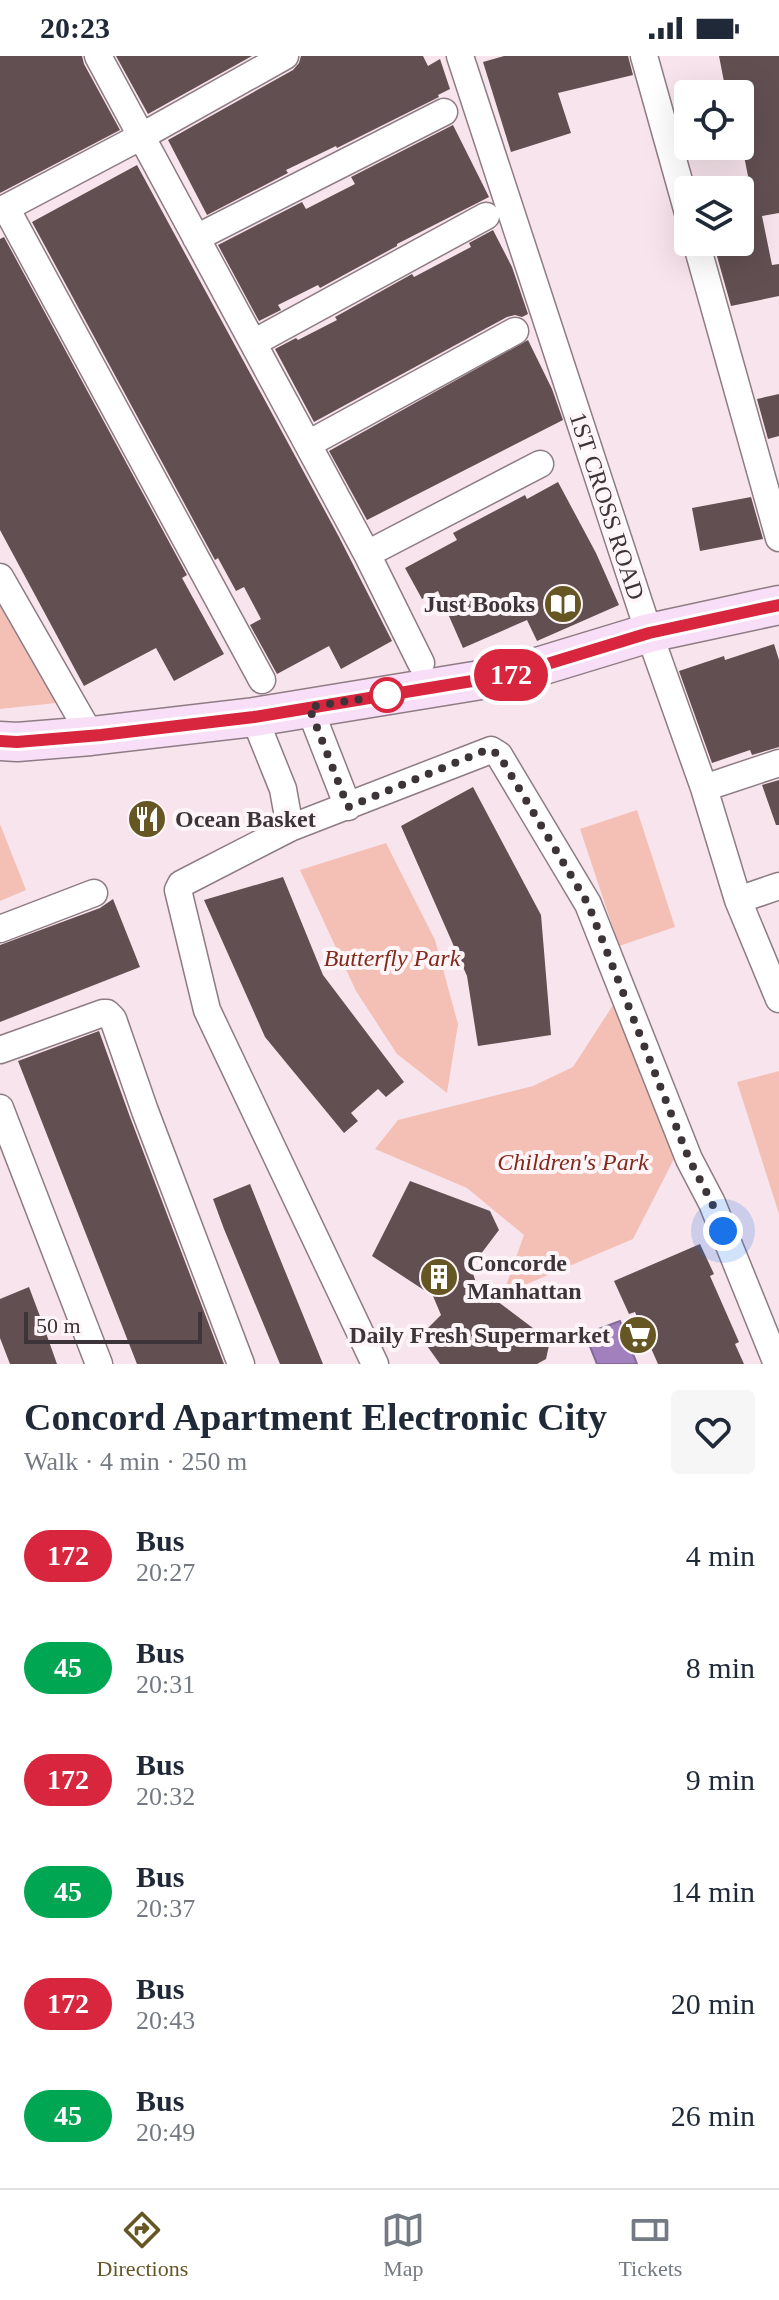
<!DOCTYPE html>
<html lang="en">
<head>
<meta charset="utf-8">
<style>
	body { margin:0; font-family:"Times New Roman",serif; background:#f6f6f7; color:#1f2937; height:100vh; display:flex; flex-direction:column; font-size:30px; white-space:nowrap }
	* { box-sizing:border-box; margin:0 }
	p { font-size:26px; color:#747a83 }
	.icon { flex:none; width:44px; height:44px; fill:none; stroke:currentColor; stroke-width:2; stroke-linecap:round; stroke-linejoin:round }
	.map { position:relative; height:1308px; overflow:hidden }
	.panel { display:flex; flex-direction:column; background:#fff; flex:1 }
	.panel>* { flex:none }
	.badge { padding:0 16px; border-radius:26px; font-size:28px; line-height:52px }
	.fabs { position:absolute; left:674px; top:24px; display:grid; gap:16px }
	.fabs a { display:grid; place-items:center; width:80px; height:80px; border-radius:8px; background:#fff; box-shadow:0 8px 32px #0002; font-size:40px }
	.scale { position:absolute; left:24px; bottom:20px; width:178px; box-sizing:border-box; padding-left:8px; border:4px solid #3c3438; border-top:0; font-size:22px; line-height:28px; white-space:nowrap; color:#3c3438; -webkit-text-stroke:6px #fdf5f8; paint-order:stroke }
	.you { position:absolute; width:40px; height:40px; margin:-20px; border:6px solid #fff; border-radius:50%; background:#1a73e8; box-shadow:0 0 0 12px #1a73e833 }
	.map>.badge { position:absolute; translate:-50% -50%; box-shadow:0 0 0 4px #fff }
	.round { display:grid; place-items:center; flex:none; width:84px; height:84px; border-radius:8px; background:#f6f6f7 }
	.head { display:flex; align-items:center; justify-content:space-between; height:136px; padding:0 24px }
	h1 { font-size:38px; font-weight:800; line-height:60px }
	ul { padding:0; list-style:none }
	li { display:flex; align-items:center; gap:24px; height:112px; padding:0 24px }
	li div { flex:1 }
	li b { display:block; font-size:30px }
	li em { font-style:normal }
	li .badge { min-width:88px; font-weight:700; text-align:center }
	.status { display:flex; justify-content:space-between; align-items:center; height:56px; padding:0 40px; background:#fff; direction:ltr }
	.status svg { height:22px; fill:currentColor }
	.dock { display:flex; justify-content:space-around; align-items:center; height:112px; border-top:2px solid #e0e1e3; background:#fff; font-size:22px; color:#747a83 }
	.dock a { display:grid; justify-items:center; gap:4px }
	.dock .selected { color:#655623 }
	.map>svg:first-child { display:block }
	.green { fill:#f4c0b6 }
	.water { fill:#a280be; stroke:#836996; stroke-width:2 }
	.building { fill:#624f51 }
	.lines { fill:none; stroke-linecap:round; stroke-linejoin:round }
	.minor-casing { stroke:#8e7c84; stroke-width:29 }
	.secondary-casing { stroke:#8e7c84; stroke-width:41 }
	.minor { stroke:#fff; stroke-width:26 }
	.secondary { stroke:#f8def6; stroke-width:38 }
	.line-casing { stroke:#fff; stroke-width:18 }
	.line { stroke:#d7263d; stroke-width:12 }
	.walk { stroke:#3c3438; stroke-width:8; stroke-dasharray:0 14.4 }
	.stop-dot { fill:#fff; stroke:#d7263d; stroke-width:4 }
	.labels { text-anchor:middle; dominant-baseline:central; stroke-width:8; stroke-linejoin:round; paint-order:stroke }
	.street-label { font-size:24px; fill:#3c3438; stroke:#fdf5f8 }
	.poi-label { font-size:24px; font-weight:bold; fill:#3c3438; stroke:#fdf5f8; text-anchor:end }
	.park-label { font-size:24px; font-style:italic; fill:#83281b; stroke:#fdf5f8 }
</style>
</head>
<body>
<div class="status"><b>20:23</b><svg viewBox="0 0 49 12"><path d="M0 12V9h3v3zM5 12V6h3v6zM10 12V3h3v9zM15 12V0h3v12zM26 1h20v11H26zM47 4h2v5h-2z"/></svg></div>
<div class="map">
<svg width="779" height="1308" viewBox="0 0 779 1308">
	<rect width="100%" height="100%" fill="#f8e4ec"/>
	<path class="green" d="M0,517l74,128 -74,8z
		M637,754l38,117 -56,19 -39,-117z
		M0,768l26,66 -26,11z
		M386,787l49,97 23,84 -11,69 -50,-39 -41,-63 -56,-121z
		M613,949l34,77 28,75 -42,82 -130,55 21,-59 -57,-47 -92,-39 23,-29 135,-34 40,-19z
		M779,1015v143l-42,-132z"/>
	<path class="water" d="M620,1265l17,43h-40l-12,-30z"/>
	<path class="building" d="M0,0h82l2,8 36,66 -120,63z
		M116,0h136l-104,58z
		M301,0h122l5,10 12,-7 10,30 -12,6 1,2 -102,51 -1,-2 -50,24 2,3 -81,42 -39,-75 125,-70 6,-7z
		M504,0h124l5,19 -75,18 13,40 -60,19 -28,-90z
		M719,0h60v157l-17,3 10,49 7,-1v32l-48,10 -18,-64h27v-65l8,-1 -8,-40v-47l-14,3z
		M453,69l36,72 -92,47v2l-77,42 -2,-3 -40,20 3,5 -22,11 -41,-76 84,-43 4,7 49,-25 -4,-7z
		M137,109l201,370 54,106 -51,28 -12,-23 -52,28 -27,-49 11,-6 -17,-32 -8,4 -18,-33 -3,2 -183,-338z
		M493,174l19,37 16,47 -6,3 -7,-2 -8,2 -193,105 -39,-73 21,-11 2,2 39,-20 -2,-3 77,-43 2,3 57,-30 -2,-4z
		M4,181l183,338 -5,3 42,76 -50,27 -18,-33 -72,38 -84,-156v-291z
		M528,284l24,49 11,31 -196,100 -38,-69z
		M779,338v42l-11,3 -11,-40z
		M558,426l38,71 23,52 -82,36 -10,-21 -64,28 -25,-57 -16,8 -17,-31 52,-28 -4,-7 72,-38 2,4z
		M751,441l12,42 -63,12 -8,-43z
		M774,588l5,16v87l-27,8 -2,-5 -38,13 -33,-92 45,-15 1,4z
		M779,724v45h-3l-14,-40z
		M473,731l68,128 10,120 -73,11 -11,-70 -66,-150z
		M283,821l40,98 81,107 -18,15 -8,-8 -27,24 7,8 -14,12 -79,-96 -61,-137z
		M113,843l27,68 -140,55v-77l100,-37z
		M99,975l31,86 94,247h-87l-119,-303z
		M410,1125l80,30 9,19 -28,37 6,19 73,55 -4,18 -9,5h-97l-20,-28 21,-21 -8,-19 -61,-40z
		M250,1128l26,65 47,115h-43l-56,-135 -11,-30z
		M700,1188l14,30 -4,2 29,66 -4,2 9,20h-86l-23,-52 -6,2 -15,-33z
		M29,1231l12,32 16,45h-47l-10,-26v-39z"/>
	<g class="lines">
		<defs>
			<path id="minor" d="M98,0l269,498 54,109
				M460,0l189,577 55,155 34,112 41,99
				M644,0l44,157
				M6,152l256,472
				M0,155l142,-75 143,-80
				M196,182l248,-126
				M696,186l83,296
				M253,287l233,-127
				M308,388l207,-113
				M367,498l173,-90
				M0,521l91,159
				M309,651l39,100
				M254,661l29,72 7,39
				M704,732l75,-25
				M738,844l41,-14
				M0,873l94,-36
				M0,994l103,-37h4l6,6 32,92 96,253
				M0,1052l99,256
				M375,1308l-168,-354 -29,-120 3,-6 109,-56 201,-78 8,5 89,149 101,255 23,44 65,161"/>
			<path id="secondary" d="M0,685l17,1 74,-6 163,-19 257,-42 138,-42 130,-28"/>
		</defs>
		<use href="#minor" class="minor-casing"/>
		<use href="#secondary" class="secondary-casing"/>
		<use href="#minor" class="minor"/>
		<use href="#secondary" class="secondary"/>
	</g>
	<g class="lines">
		<defs>
			<path id="line" d="M0,685l17,1 84,-7 153,-18 206,-34 51,-8 138,-42 130,-28"/>
		</defs>
		<use href="#line" class="line-casing"/>
		<use href="#line" class="line"/>
		<path class="walk" d="M387,639l-78,12 39,100 138,-57h5l8,5 89,149 101,255 23,44 11,28"/>
	</g>
	<defs>
		<symbol id="library-disc" viewBox="-11 -11 22 22"><circle r="9.5" fill="#655623" stroke="#fdf5f8"/><path d="M-6-4Q-3-5.5-.7-3.5V5Q-3 3-6 4ZM6-4Q3-5.5 .7-3.5V5Q3 3 6 4Z" fill="#fff"/></symbol>
		<symbol id="restaurant-disc" viewBox="-11 -11 22 22"><circle r="9.5" fill="#655623" stroke="#fdf5f8"/><path d="M-5-6h1v4h1v-4h1v4h1v-4h1v5L-1.5 .5V6h-2V.5L-5-1ZM5-6V6H3V1.5H1.5Q1.5-4 5-6Z" fill="#fff"/></symbol>
		<symbol id="building-disc" viewBox="-11 -11 22 22"><circle r="9.5" fill="#655623" stroke="#fdf5f8"/><path d="M-4-6H4V6H1V3H-1V6H-4ZM-2.5-4.3h1.7v1.8h-1.7ZM.8-4.3h1.7v1.8H.8ZM-2.5-1h1.7V.8h-1.7ZM.8-1h1.7V.8H.8Z" fill="#fff"/></symbol>
		<symbol id="supermarket-disc" viewBox="-11 -11 22 22"><circle r="9.5" fill="#655623" stroke="#fdf5f8"/><path d="M-6-5.5h2.5l.6 2H6L4.5 2H-2.5L-4.4-4H-6ZM-1.5 3.2a1.3 1.3 0 1 0 .1 0ZM3 3.2a1.3 1.3 0 1 0 .1 0Z" fill="#fff"/></symbol>
	</defs>
	<g fill-rule="evenodd">
		<use href="#library-disc" x="541" y="526" width="44" height="44"/>
		<use href="#restaurant-disc" x="125" y="741" width="44" height="44"/>
		<use href="#building-disc" x="417" y="1199" width="44" height="44"/>
		<use href="#supermarket-disc" x="616" y="1257" width="44" height="44"/>
	</g>
	<circle class="stop-dot" cx="387" cy="639" r="16"/>
	<g class="labels">
		<g class="street-label">
			<text transform="translate(607 450) rotate(72)">1ST CROSS ROAD</text>
		</g>
		<g class="poi-label">
			<text x="535" y="548">Just Books</text>
			<text x="175" y="763" text-anchor="start">Ocean Basket</text>
			<text x="467" y="1207" text-anchor="start">Concorde<tspan x="467" dy="28">Manhattan</tspan></text>
			<text x="610" y="1279">Daily Fresh Supermarket</text>
		</g>
		<g class="park-label">
			<text x="392" y="902">Butterfly Park</text>
			<text x="573" y="1106">Children's Park</text>
		</g>
	</g>
</svg>
<div class="fabs">
<a><svg class="icon" aria-label="locate" viewBox="0 0 24 24"><circle cx="12" cy="12" r="6"/><path d="M12 2v4M12 18v4M2 12h4M18 12h4"/></svg></a>
<a><svg class="icon" aria-label="layers" viewBox="0 0 24 24"><path d="M12 4l9 5-9 5-9-5zM3 14l9 5 9-5"/></svg></a>
</div>
<div class="scale">50 m</div>
<div class="you" style="left:723px;top:1175px"></div>
<b class="badge" style="left:511px;top:619px;background:#d7263d;color:#fff">172</b>
</div>
<section class="panel">
<div class="head"><div><h1>Concord Apartment Electronic City</h1><p>Walk · 4 min · 250 m</p></div><a class="round"><svg class="icon" aria-label="heart" viewBox="0 0 24 24"><path d="M12 20l-8-8c-3-5 5-10 8-4 3-6 11-1 8 4z"/></svg></a></div>
<ul>
<li><span class="badge" style="background:#d7263d;color:#fff">172</span><div><b>Bus</b><p>20:27</p></div><em>4 min</em></li>
<li><span class="badge" style="background:#00a651;color:#fff">45</span><div><b>Bus</b><p>20:31</p></div><em>8 min</em></li>
<li><span class="badge" style="background:#d7263d;color:#fff">172</span><div><b>Bus</b><p>20:32</p></div><em>9 min</em></li>
<li><span class="badge" style="background:#00a651;color:#fff">45</span><div><b>Bus</b><p>20:37</p></div><em>14 min</em></li>
<li><span class="badge" style="background:#d7263d;color:#fff">172</span><div><b>Bus</b><p>20:43</p></div><em>20 min</em></li>
<li><span class="badge" style="background:#00a651;color:#fff">45</span><div><b>Bus</b><p>20:49</p></div><em>26 min</em></li>
</ul>
</section>
<nav class="dock">
<a class="selected"><svg class="icon" aria-label="directions" viewBox="0 0 24 24"><path d="M12 3l9 9-9 9-9-9zM9 14v-3h6M13 9l2 2-2 2"/></svg>Directions</a>
<a><svg class="icon" aria-label="map" viewBox="0 0 24 24"><path d="M3 6l6-2 6 2 6-2v14l-6 2-6-2-6 2zM9 4v14M15 6v14"/></svg>Map</a>
<a><svg class="icon" aria-label="tickets" viewBox="0 0 24 24"><path d="M3 7h18v10H3zM15 7v10"/></svg>Tickets</a>
</nav>
</body>
</html>
